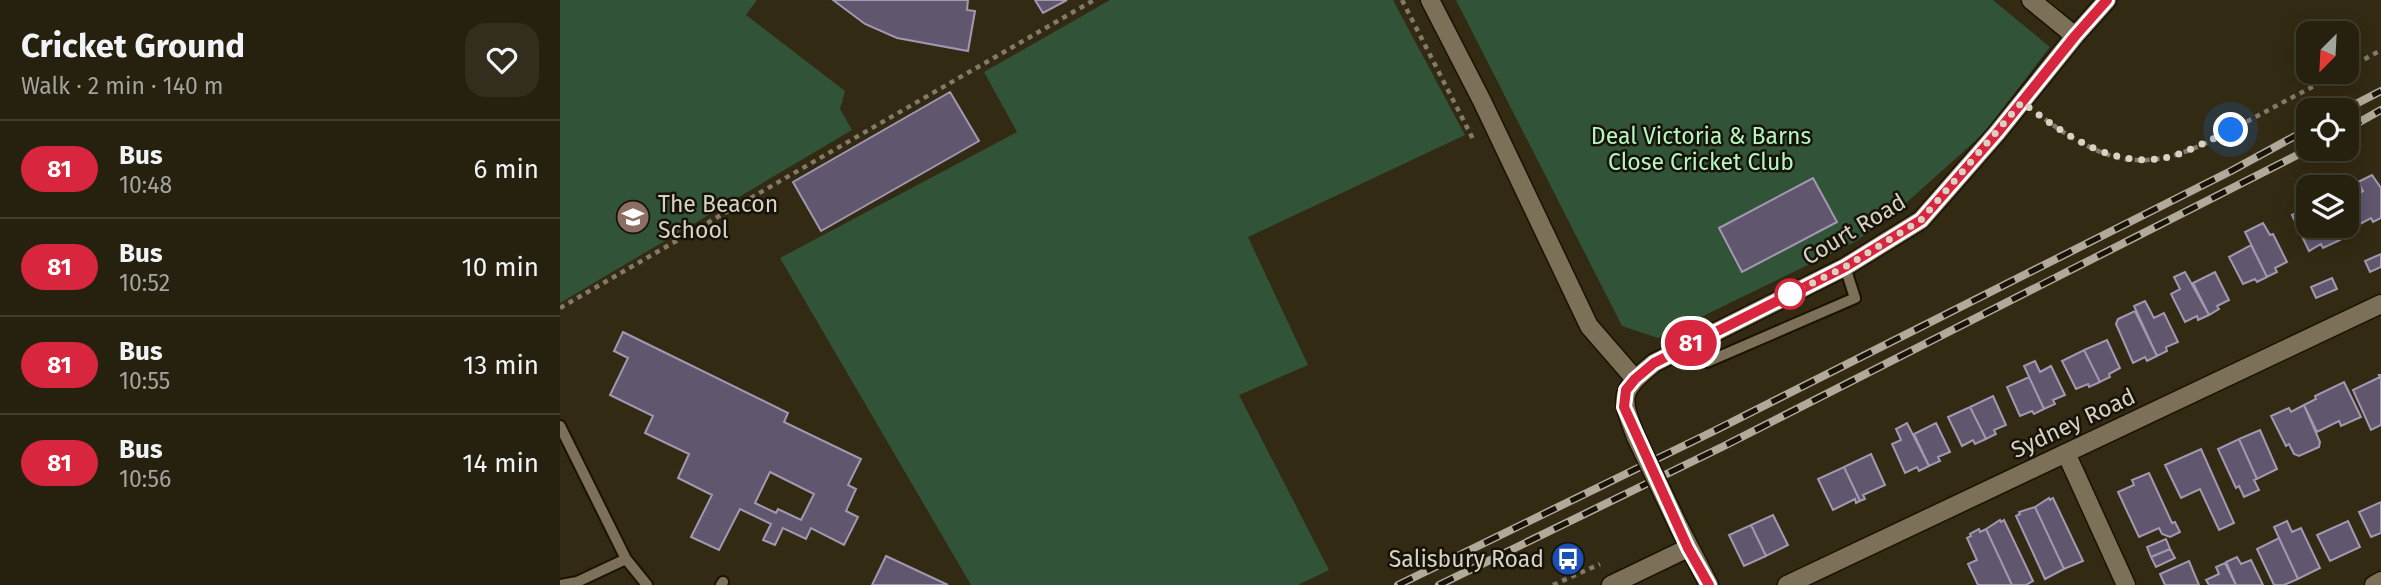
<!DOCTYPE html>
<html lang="en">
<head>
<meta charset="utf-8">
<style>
	body { margin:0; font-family:"Fira Sans",sans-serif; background:#322d1c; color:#f1f3f6; height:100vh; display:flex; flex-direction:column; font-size:26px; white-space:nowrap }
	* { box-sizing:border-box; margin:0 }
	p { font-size:23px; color:#a4a39e }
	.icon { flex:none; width:38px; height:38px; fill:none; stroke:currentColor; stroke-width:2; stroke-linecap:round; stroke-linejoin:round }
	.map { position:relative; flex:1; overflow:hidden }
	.drawer { display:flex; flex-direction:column; background:#26200e; width:560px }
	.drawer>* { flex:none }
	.badge { padding:0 14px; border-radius:23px; font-size:24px; line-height:46px }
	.needle { width:46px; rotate:204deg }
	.tools { position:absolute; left:1736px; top:21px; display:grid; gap:14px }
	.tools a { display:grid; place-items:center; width:63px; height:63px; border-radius:14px; background:#26200e; box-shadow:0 4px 18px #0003,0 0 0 2px #423e2e; font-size:35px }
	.you { position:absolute; width:35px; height:35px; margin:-18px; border:5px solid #fff; border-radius:50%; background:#1a73e8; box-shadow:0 0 0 10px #1a73e833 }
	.map>.badge { position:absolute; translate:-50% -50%; box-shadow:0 0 0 4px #fff }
	.round { display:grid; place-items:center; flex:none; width:74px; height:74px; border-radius:21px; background:#322d1c }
	.summary { display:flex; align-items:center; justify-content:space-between; height:119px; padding:0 21px }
	h1 { font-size:33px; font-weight:700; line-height:52px }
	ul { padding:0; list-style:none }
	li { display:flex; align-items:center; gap:21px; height:98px; padding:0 21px; border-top:2px solid #423e2e }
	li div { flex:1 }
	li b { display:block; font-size:26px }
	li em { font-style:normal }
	li .badge { min-width:77px; font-weight:700; text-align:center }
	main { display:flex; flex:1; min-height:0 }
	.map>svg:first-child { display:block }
	.green { fill:#315338 }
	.building { fill:#60576f; stroke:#a298b2; stroke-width:2; fill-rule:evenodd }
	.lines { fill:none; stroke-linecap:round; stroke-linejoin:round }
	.lane-casing { stroke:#1b1200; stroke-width:14 }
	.street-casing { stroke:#1b1200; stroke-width:21 }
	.secondary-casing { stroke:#1b1200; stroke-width:21 }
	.path { stroke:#827b68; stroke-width:4.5; stroke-dasharray:5 5; stroke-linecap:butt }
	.lane { stroke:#7c7158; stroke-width:10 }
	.street { stroke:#7c7158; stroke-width:18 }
	.secondary { stroke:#7c7158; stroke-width:18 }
	.rail-casing { stroke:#b1aa9a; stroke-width:8 }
	.rail { stroke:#171309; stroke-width:5; stroke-dasharray:16; stroke-linecap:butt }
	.secondary-bridge-casing { stroke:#1b1200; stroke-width:21; stroke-linecap:butt }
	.secondary-bridge { stroke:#7c7158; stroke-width:18 }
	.line-casing { stroke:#fff; stroke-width:16 }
	.line { stroke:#d7263d; stroke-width:10 }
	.walk { stroke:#d8d2c4; stroke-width:7; stroke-dasharray:0 12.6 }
	.stop-dot { fill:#fff; stroke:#d7263d; stroke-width:3.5 }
	.labels { text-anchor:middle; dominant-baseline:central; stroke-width:5; stroke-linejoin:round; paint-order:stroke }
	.park-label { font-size:23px; fill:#b4f7c1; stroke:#171309 }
	.poi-label { font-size:23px; fill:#d8d2c4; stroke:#171309; text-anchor:start }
	.street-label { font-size:23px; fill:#d8d2c4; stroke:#171309 }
</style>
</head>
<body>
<main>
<section class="drawer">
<div class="summary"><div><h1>Cricket Ground</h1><p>Walk · 2 min · 140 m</p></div><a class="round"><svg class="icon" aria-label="heart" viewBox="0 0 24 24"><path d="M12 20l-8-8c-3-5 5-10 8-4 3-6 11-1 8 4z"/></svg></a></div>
<ul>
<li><span class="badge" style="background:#d7263d;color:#fff">81</span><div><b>Bus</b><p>10:48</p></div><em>6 min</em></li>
<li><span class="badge" style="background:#d7263d;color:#fff">81</span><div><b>Bus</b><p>10:52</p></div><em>10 min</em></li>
<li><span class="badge" style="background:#d7263d;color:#fff">81</span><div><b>Bus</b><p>10:55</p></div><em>13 min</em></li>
<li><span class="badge" style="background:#d7263d;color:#fff">81</span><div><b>Bus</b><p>10:56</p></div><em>14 min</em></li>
</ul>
</section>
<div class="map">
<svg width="1821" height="585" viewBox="0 0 1821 585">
	<rect width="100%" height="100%" fill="#332a13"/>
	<path class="green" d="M0,0h197l-11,15 99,76 -5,18 12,21 -292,173z
		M550,0h283l72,135 -217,102 60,128 -69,30 90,175 -31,15h-327l-191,-327 237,-126 -33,-60z
		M896,0h537l57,47 -67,87 -77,69 -51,39 -197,96 -36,-12z"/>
	<path class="building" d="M273,0h135l-1,10 8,1 -7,40 -71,-13 -32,-14z
		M475,0h32l-24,13z
		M390,92l29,49 -158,90 -28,-49z
		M1812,175l9,13v30l-8,4 -2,-4 -13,7 -11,-26 16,-8 -5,-9z
		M1253,178l24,44 -95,50 -23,-44z
		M1748,207v19h29l5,8 -4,2 2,4 -17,8 -2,-4 -12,7 -17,-36z
		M1703,223l7,12 3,-1 14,28 -12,6 2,4 -10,5 -22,-45z
		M1691,245l16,32 -10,5 -2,-3 -12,5 -14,-27z
		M1821,254v13l-11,5 -5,-11z
		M1625,272l24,43 -11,5 -1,-4 -12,6 -14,-28 9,-5 -6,-12z
		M1655,272l14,28 -12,6 2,3 -10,6 -16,-32z
		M1772,278l5,11 -21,9 -5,-11z
		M1585,301l9,17 10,-5 14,29 -12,5 1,4 -10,5 -23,-50z
		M1575,311l22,45 -10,5 -2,-4 -12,6 -17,-39 2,-5z
		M63,332l165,81 -4,9 77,37 -13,26 8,4 -10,22 12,6 -14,28 -33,-17 -5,11 -23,-11 -8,17 -12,-5 8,-16 -31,-15 -21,41 -28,-13 21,-42 -34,-17 11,-24 -44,-21 8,-17 -43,-21 18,-37 -14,-7zM210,472l44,22 -13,26 -23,-11 -2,4 -21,-10z
		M1547,340l13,28 -11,6 1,3 -10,5 -16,-32z
		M1524,350l16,32 -11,5 -1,-3 -12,5 -14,-28z
		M1475,361l5,11 11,-6 14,29 -12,5 2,4 -11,5 -20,-43z
		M1819,375h2v50l-10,5 -18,-40 27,-13z
		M1469,377l15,32 -10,5 -2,-3 -12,5 -13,-29z
		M1784,382l17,35 -20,9 -2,-5 -22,11 -13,-27 12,-6 -1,-3z
		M1433,396l13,29 -12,5 2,4 -10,5 -16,-32z
		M1744,405l16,37 -1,5 -20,9 -5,-2 -5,-10 -3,2 -15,-30 18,-8 2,4z
		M1410,407l16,32 -11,5 -2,-4 -11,6 -14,-29z
		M1347,423l22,43 -10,5 -2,-4 -12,6 -13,-29 9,-4 -5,-11z
		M1376,423l14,29 -12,5 2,4 -11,5 -15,-32z
		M1700,430l17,39 -20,10 -18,-40z
		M1679,439l18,40 -3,1 5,10 -15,7 -5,-11 -3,2 -18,-39z
		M1641,449l33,74 -15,7 -19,-41 -19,9 -16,-33z
		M1311,454l14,31 -22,10 2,4 -5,2 -16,-34z
		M1284,467l16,34 -4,2 -1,-4 -22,11 -15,-31z
		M1589,473l23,50 3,-1 5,10 -10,5 -8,-3 -3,-6 -20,9 -21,-45 16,-7 -2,-5z
		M1489,498l1,2 3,-2 30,63 -19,8 -29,-62z
		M1821,502v31l-10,4 -12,-25z
		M1475,507l29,62 -19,10 -29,-63 4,-2 -1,-2z
		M1213,515l15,30 -22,11 -15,-31z
		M1440,520l1,2 3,-2 29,61 -7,4h-14l-26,-56z
		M1727,521l5,11 9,-4 19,40 -22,11 -24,-52z
		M1788,521l12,26 -30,14 -13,-26z
		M1191,525l15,31 -22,10 -15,-31z
		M1419,529l1,3 6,-3 26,56h-34l-10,-21 9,-4 -10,-22 4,-2 -1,-2z
		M1719,538l19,41 -14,6h-10l-17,-36z
		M1606,539l4,10 -19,8 -4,-10z
		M1610,549l5,9 -19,9 -5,-10z
		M326,556l62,29h-76z
		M1677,557l4,7 10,-4 12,25h-27l-10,-23z
		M1629,561l10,24h-34l-5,-11z
		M1665,563l11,22h-27l-3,-5 13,-6 -3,-7z"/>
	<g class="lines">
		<defs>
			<path id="lane" d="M1131,343l16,19 148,-64 -10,-31
				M0,426l66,133 21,26
				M0,585l17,-3 49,-23
				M161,585l2,-3"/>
			<path id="street" d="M1471,0l44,36
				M1506,453l60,132
				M1227,585l594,-281
				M1814,585l7,-4"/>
			<path id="secondary" d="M870,0l52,101 107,225 46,53
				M1076,437c-16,-41 -17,-45 18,-74l191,-96 76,-47 76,-87 78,-97 32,-36
				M1119,527l30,58
				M1051,585l77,-37"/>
		</defs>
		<use href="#lane" class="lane-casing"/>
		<use href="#street" class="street-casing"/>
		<use href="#secondary" class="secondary-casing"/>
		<path class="path" d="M842,0l72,141
			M1787,69l34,-19
			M1477,113c20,16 53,38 79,44 50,14 102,-20 145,-43 26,-14 53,-28 80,-42
			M0,308l534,-308
			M993,585l47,-21"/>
		<use href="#lane" class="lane"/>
		<use href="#street" class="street"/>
		<use href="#secondary" class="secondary"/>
		<defs>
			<path id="rail" d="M1784,110l37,-19
				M1787,129l34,-19
				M838,585l316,-154 517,-260 77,-42
				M879,585l283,-138 587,-298"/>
		</defs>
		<use href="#rail" class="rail-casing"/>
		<use href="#rail" class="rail"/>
		<defs>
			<path id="secondary-bridge" d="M1076,437l43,90"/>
		</defs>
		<use href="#secondary-bridge" class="secondary-bridge-casing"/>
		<use href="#secondary-bridge" class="secondary-bridge"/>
	</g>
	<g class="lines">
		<defs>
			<path id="line" d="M1149,585l-21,-37 -64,-141 2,-17 9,-11 19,-16 191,-96 76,-47 76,-87 78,-97 32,-36"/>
		</defs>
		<use href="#line" class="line-casing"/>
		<use href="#line" class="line"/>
		<path class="walk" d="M1230,294l55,-27 76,-47 101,-118c44,34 95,71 154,53 19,-7 37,-16 55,-25"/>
	</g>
	<defs>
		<symbol id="school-disc" viewBox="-11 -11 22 22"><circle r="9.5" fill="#8d6e63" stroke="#171309"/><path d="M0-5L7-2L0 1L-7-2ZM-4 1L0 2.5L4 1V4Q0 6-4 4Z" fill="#fff"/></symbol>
		<symbol id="bus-disc" viewBox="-11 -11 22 22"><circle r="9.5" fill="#1a4fb4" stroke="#171309"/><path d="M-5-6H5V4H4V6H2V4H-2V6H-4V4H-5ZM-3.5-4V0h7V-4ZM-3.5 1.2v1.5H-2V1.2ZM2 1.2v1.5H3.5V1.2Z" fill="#fff"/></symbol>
	</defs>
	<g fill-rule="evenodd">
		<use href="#school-disc" x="54" y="198" width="38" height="38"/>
		<use href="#bus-disc" x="989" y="540" width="38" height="38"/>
	</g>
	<circle class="stop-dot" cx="1230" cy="294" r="14"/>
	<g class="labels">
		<g class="park-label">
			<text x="1141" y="136">Deal Victoria &amp; Barns<tspan x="1141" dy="26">Close Cricket Club</tspan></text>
		</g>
		<g class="poi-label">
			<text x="98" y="204">The Beacon<tspan x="98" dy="26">School</tspan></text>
			<text x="984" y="559" text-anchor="end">Salisbury Road</text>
		</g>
		<g class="street-label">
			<text transform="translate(1294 229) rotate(-31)">Court Road</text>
			<text transform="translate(1513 423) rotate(-25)">Sydney Road</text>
		</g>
	</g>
</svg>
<div class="tools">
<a><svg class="needle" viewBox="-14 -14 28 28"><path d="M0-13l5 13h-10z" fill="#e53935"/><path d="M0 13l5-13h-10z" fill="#a4a39e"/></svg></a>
<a><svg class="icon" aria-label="locate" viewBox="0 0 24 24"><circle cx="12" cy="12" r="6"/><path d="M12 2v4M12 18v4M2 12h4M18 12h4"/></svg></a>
<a><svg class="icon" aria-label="layers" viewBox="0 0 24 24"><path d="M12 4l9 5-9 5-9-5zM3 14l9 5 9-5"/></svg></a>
</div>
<div class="you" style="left:1671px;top:130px"></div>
<b class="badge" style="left:1131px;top:343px;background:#d7263d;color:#fff">81</b>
</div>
</main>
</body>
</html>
